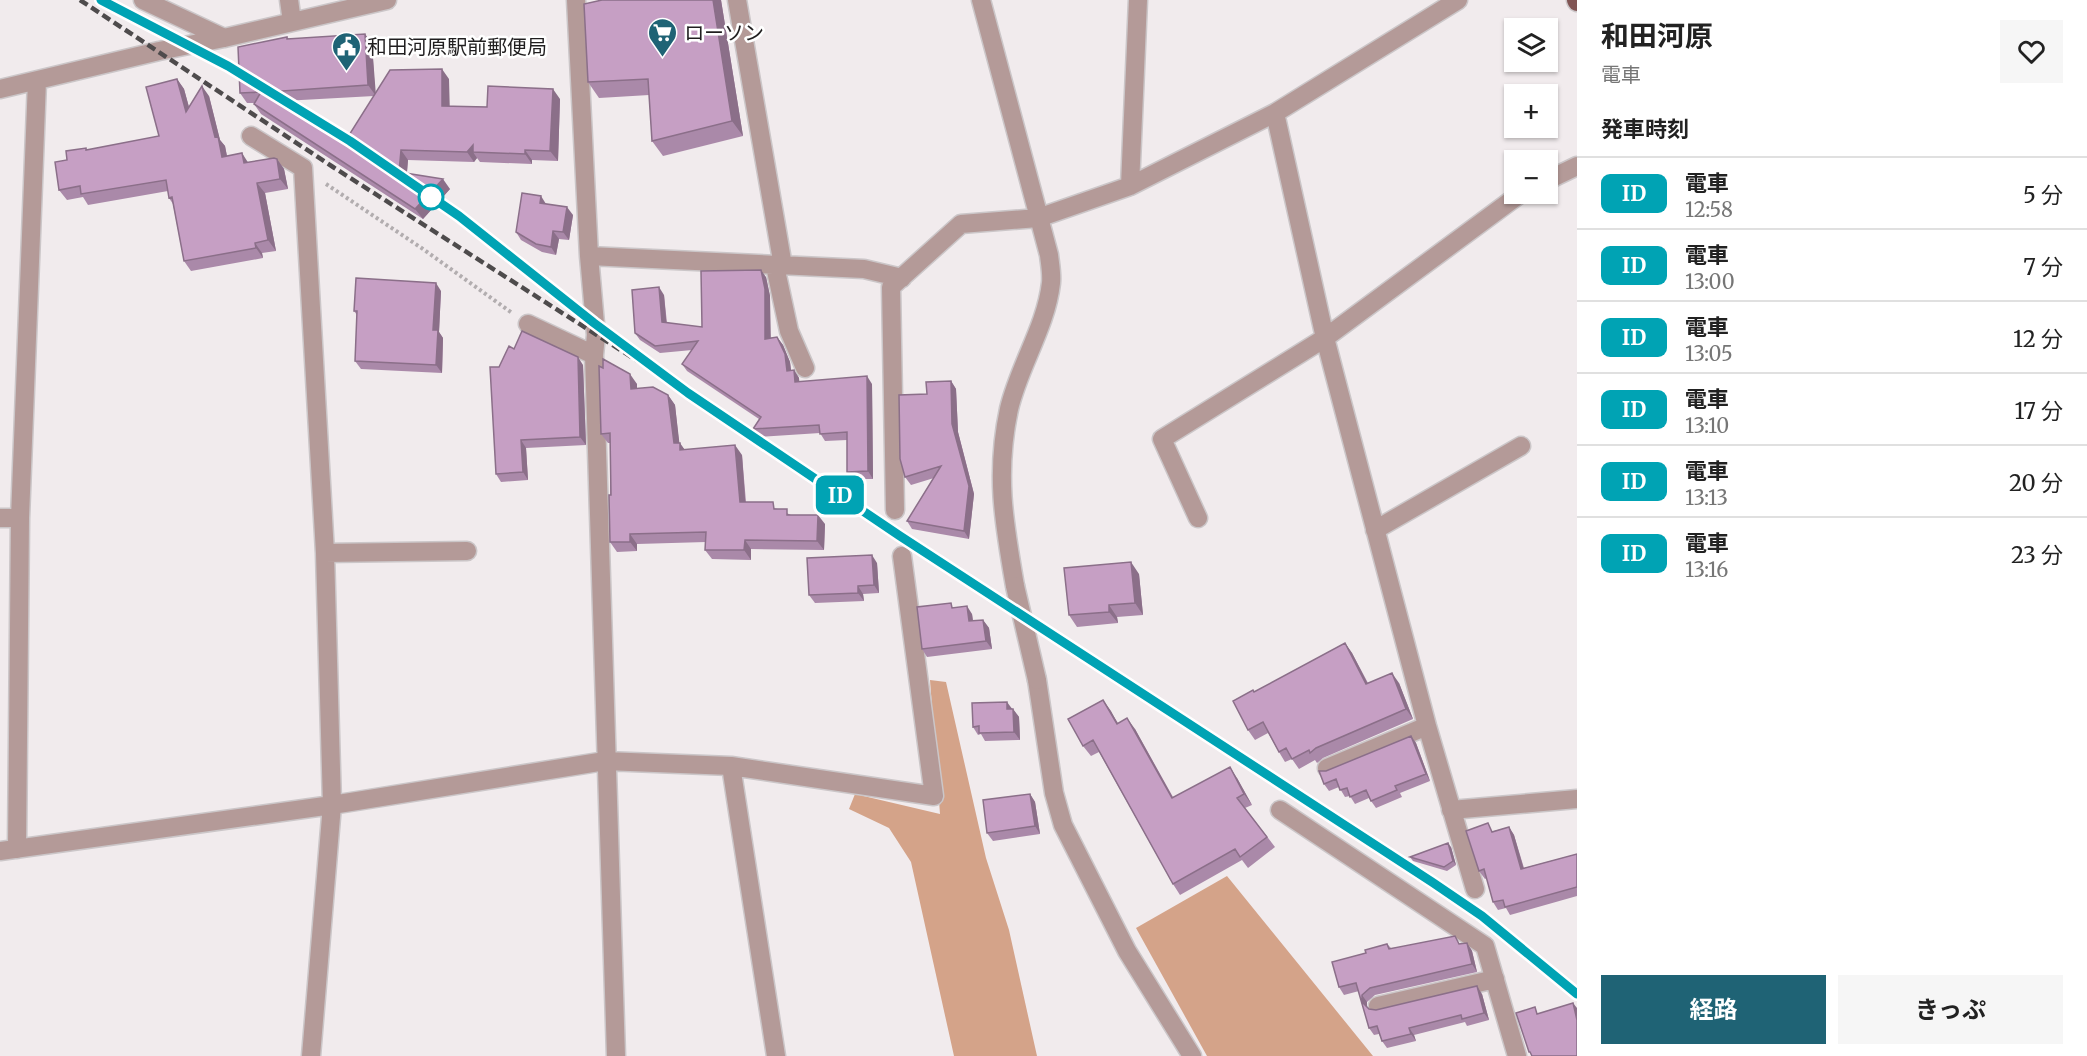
<!DOCTYPE html>
<html lang="ja">
<head>
<meta charset="utf-8">
<style>
	body { margin:0; font-family:Merriweather,"Noto Sans JP",serif; background:#f6f6f6; color:#222; height:100vh; display:flex; flex-direction:column; font-size:22px; white-space:nowrap }
	* { box-sizing:border-box; margin:0 }
	p { font-size:20px; color:#767676 }
	.icon { flex:none; width:33px; height:33px; fill:none; stroke:currentColor; stroke-width:2; stroke-linecap:round; stroke-linejoin:round }
	.map { position:relative; flex:1; overflow:hidden }
	.sheet { display:flex; flex-direction:column; background:#fff; width:510px }
	.sheet>* { flex:none }
	.badge { padding:0 12px; border-radius:9px; font-size:21px; line-height:39px }
	.tools { position:absolute; left:1504px; top:18px; display:grid; gap:12px }
	.tools a { display:grid; place-items:center; width:54px; height:54px; border-radius:0px; background:#fff; box-shadow:0 2px 4px #0004; font-size:30px }
	.map>.badge { position:absolute; translate:-50% -50%; box-shadow:0 0 0 3px #fff }
	h2 { padding:0 24px; font-size:22px; line-height:54px }
	.round { display:grid; place-items:center; flex:none; width:63px; height:63px; border-radius:0px; background:#f6f6f6 }
	.headline { display:flex; align-items:center; justify-content:space-between; height:102px; padding:0 24px }
	h1 { font-size:28px; font-weight:700; line-height:45px }
	.button { display:flex; gap:12px; margin-top:auto; padding:12px 24px }
	.button a { flex:1; height:69px; border-radius:0px; background:#1f6375; color:#fff; font-size:24px; font-weight:700; line-height:69px; text-align:center }
	.button a+a { background:#f6f6f6; color:#222 }
	ul { padding:0; list-style:none }
	li { display:flex; align-items:center; gap:18px; height:72px; padding:0 24px; border-top:2px solid #e0e0e0 }
	li div { flex:1 }
	li b { display:block; font-size:22px }
	li em { font-style:normal }
	li .badge { min-width:66px; font-weight:700; text-align:center }
	main { display:flex; flex:1; min-height:0 }
	.map>svg:first-child { display:block }
	.forest { fill:#d4a389 }
	.lines { fill:none; stroke-linecap:round; stroke-linejoin:round }
	.minor-casing { stroke:#cbc6c8; stroke-width:21 }
	.major-casing { stroke:#cbc6c8; stroke-width:21 }
	.path { stroke:#b2adaf; stroke-width:4; stroke-dasharray:3 3; stroke-linecap:butt }
	.minor { stroke:#b49a98; stroke-width:18 }
	.major { stroke:#815554; stroke-width:18 }
	.rail { stroke:#4e4b4c; stroke-width:4.5; stroke-dasharray:9 4.5; stroke-linecap:butt }
	.minor-bridge-casing { stroke:#cbc6c8; stroke-width:21; stroke-linecap:butt }
	.minor-bridge { stroke:#b49a98; stroke-width:18 }
	.wall { fill:#aa89a9; fill-rule:evenodd }
	.shaded-wall { fill:#8b6f89 }
	.building { fill:#c69fc4; stroke:#8b6f89; stroke-width:1.5 }
	.line-casing { stroke:#fff; stroke-width:14 }
	.line { stroke:#00a3b4; stroke-width:9 }
	.stop-dot { fill:#fff; stroke:#00a3b4; stroke-width:3 }
	.labels { text-anchor:middle; dominant-baseline:central; stroke-width:5; stroke-linejoin:round; paint-order:stroke }
	.poi-label { font-size:20px; fill:#201e1f; stroke:#fff; text-anchor:start }
</style>
</head>
<body>
<main>
<div class="map">
<svg width="1577" height="1056" viewBox="0 0 1577 1056">
	<rect width="100%" height="100%" fill="#f1ebed"/>
	<path class="forest" d="M930,680l16,2 40,176 23,72 28,126h-83l-43,-194 -22,-34 -40,-19 6,-15 85,20z
		M1227,876l146,180h-166l-71,-128z"/>
	<g class="lines">
		<defs>
			<path id="minor" d="M143,0l81,38
				M289,0l3,22
				M576,0l13,256 7,79 -2,20 22,701
				M737,0l46,266
				M981,0l68,255c1,9 3,19 2,28 -5,44 -32,83 -42,126 -14,65 -5,114 6,177
				M0,89l159,-38 65,-13 163,-38
				M1275,113l50,225 102,388 48,163
				M251,136l52,32 22,385 7,252 -21,251
				M1548,180l29,-14
				M1130,186l8,-186
				M589,256l275,13 38,9
				M775,266l14,65 16,37
				M528,324l66,31
				M895,510l-4,-223 70,-63 77,-6 92,-32 145,-73 183,-113
				M0,518h20
				M1198,518l-36,-79 163,-101 195,-144
				M1375,530l146,-84
				M325,553l142,-2
				M1037,680l17,113 9,32 64,126 65,105
				M731,766l45,290
				M1327,768l100,-42
				M1280,810l205,136 32,110
				M1451,810l126,-11
				M17,849l3,-331 17,-437
				M0,851l332,-46 273,-44 126,5 203,30 -32,-240
				M1378,1006l117,-27"/>
			<path id="major" d="M1576,0l1,2"/>
		</defs>
		<use href="#minor" class="minor-casing"/>
		<use href="#major" class="major-casing"/>
		<path class="path" d="M326,184l94,63 92,66"/>
		<use href="#minor" class="minor"/>
		<use href="#major" class="major"/>
		<path class="rail" d="M80,0l253,167 355,226 212,143 482,313 100,67 95,78
			M101,0l90,45 61,36
			M270,92l91,57
			M426,193l33,23 145,115"/>
		<defs>
			<path id="minor-bridge" d="M1015,586l22,94"/>
		</defs>
		<use href="#minor-bridge" class="minor-bridge-casing"/>
		<use href="#minor-bridge" class="minor-bridge"/>
	</g>
	<path class="wall" d="M602,0h119l22,136 -80,20 -11,-15 -3,-46 -50,3 -11,-16z
		M365,34l7,10 3,49 74,-14v27l38,1 73,-8 -2,62 -26,-1v4l-52,-2 -3,-4 -3,4 -66,-2 -1,13 43,16 -27,30 -162,-105 -7,-10v-1h-7l-7,-10 47,-56 2,2zM374,96l-28,44 -63,-39z
		M177,79l7,10 5,18 20,-11 11,44 5,6 2,10 21,6 29,-3 7,10 4,20 -23,4 11,58 -14,2 1,5 -72,13 -7,-10 -11,-57 -4,-6 -1,-7 -80,14 -5,-8 -16,3 -8,-10 8,-30 19,-12 1,2 72,-14z
		M546,204l27,11 -4,25 -10,-1 -3,16 -14,-3 -21,-12 -5,-8z
		M766,277l4,19v42l7,-1 6,8 7,17 1,8h3l5,8v3l73,3 1,95h-20l-6,-7v-32l-22,1 -5,-8 -62,4 -5,-8 6,-10 -72,-48 -5,-7 10,-14 -32,3 -20,-13 -5,-7 29,-38 3,28 35,4z
		M441,291l-2,41 4,6 -1,35 -81,-4 -6,-8 2,-46 -3,-4z
		M514,349l69,16 3,80 -60,3 2,32 -27,2 -5,-8 3,-107z
		M603,368l34,16v4l31,7 7,10 4,38 5,6 58,6 4,47 32,7 13,6 34,9 -1,26 -73,-1v11l-39,-1 -7,-9 1,-8 -69,2v7l-20,1 -7,-10v-99h-2l-7,-9z
		M951,381l5,8 2,43 16,62 -5,45 -57,-10 -5,-8 27,-43 -23,7 -6,-8 22,-83z
		M877,563l2,30 -16,1 1,7 -49,2 -6,-8z
		M1139,574l4,41 -26,2 1,6 -41,4 -8,-12z
		M954,608l18,6 1,7 10,-1 6,8 3,21 -65,8 -5,-8z
		M1345,643l7,10 16,30h31l14,36 -90,39 -6,5 -2,-3 -16,9 -7,-10 -7,3 -6,-10 -11,-19 -13,7 -7,-10 6,-38z
		M1103,700l15,23 17,6 38,68 64,-19 15,27 -7,3 30,39 -27,21 -6,-8 -62,35 -7,-11 -74,-132 -8,4 -8,-10z
		M1012,709h1l6,8 1,23 -35,1 -4,-7 -3,1 -5,-8z
		M1411,736l5,7 14,38 -30,12 2,4 -26,11 -7,-10 -14,6 -5,-8 -5,1 -6,-10 -10,4 -5,-7 2,-13z
		M1030,794l5,8 5,32 -47,7 -6,-8z
		M1509,827l5,8 10,33 53,-14v42l-67,19 -4,-7 -8,2 -5,-8 -6,-24 -2,1 -6,-8 15,-40z
		M1451,847l5,18 -9,6 -34,-10 -3,-4z
		M1467,943l5,8 5,21 -102,23 -8,7v5l2,2 7,1 106,-16 7,26 -22,6 -2,-4 -51,13 2,6 -29,7 -5,-7 -3,-7 -5,1 -5,-7 -10,-37 -15,4 -5,-8 27,-34 21,-9 4,4z"/>
	<path class="shaded-wall" d="M713,0h8l22,136 -11,-15z
		M365,34l7,10 4,52 -8,-11z
		M442,69l7,10 1,37 -8,-10z
		M177,79l7,10 9,33 -7,-10z
		M202,86l7,10 11,44 5,6 4,21 -7,-10 -7,-20z
		M553,89l7,10 -2,62 -8,-10z
		M473,145v7l4,6 -3,4 -7,-10z
		M401,150l7,10 -2,22 -7,-10z
		M525,150l7,10v4l-7,-10z
		M242,153l7,11 -5,-1z
		M277,159l7,10 4,20 -8,-10z
		M443,179l7,10 -27,30 -8,-10z
		M257,183l8,10 11,58 -8,-11z
		M541,196l5,8 -6,-1z
		M567,207l6,8 -4,25 -6,-8z
		M553,231l6,8 -3,16 -5,-8z
		M255,243l7,10 1,5 -7,-10z
		M761,270l5,7 4,19 1,50 -6,-7z
		M436,283l5,8 -2,41 4,6 -1,35 -6,-8 -3,-35z
		M659,287l5,8 3,35 -5,-8z
		M777,337l6,8 7,17 2,16 -5,-7z
		M578,357l5,8 3,80 -6,-8z
		M794,370l5,8 1,11 -5,-7z
		M630,374l7,10v15l-6,-10z
		M867,376l5,8 1,95 -5,-8z
		M951,381l5,8 2,43 16,62 -5,45 -5,-8 -12,-107z
		M668,395l7,10 5,43v-5l7,10v6l-13,-16z
		M521,440l5,8 2,32 -5,-8z
		M735,445l7,10 4,57 -6,-10z
		M818,515l7,9 -1,26 -7,-9z
		M630,534l7,10v7l-7,-9z
		M745,540l6,9v11l-7,-10z
		M872,555l5,8 2,30 -5,-8z
		M1131,562l8,12 4,41 -8,-12z
		M858,586l5,8 1,7 -6,-8z
		M1109,605l8,12 1,6 -9,-11z
		M967,606l5,8 2,15 -5,-8z
		M983,620l6,8 3,21 -6,-8z
		M1345,643l7,10 21,41 -7,-10z
		M1392,673l7,10 14,36 -7,-10z
		M1103,700l8,11 13,24 -7,-11z
		M1007,702l6,8 -6,-1z
		M1013,709l6,8 1,23 -6,-8z
		M1127,718l8,11 44,80 -7,-11z
		M1411,736l5,7 14,38 -4,-7z
		M1230,767l7,11 15,27 -8,-11z
		M1030,794l5,8 5,32 -5,-8z
		M1509,827l5,8 12,42 -5,-8z
		M1448,843l3,4 5,18 -3,-4z
		M1467,943l5,8 5,21 -5,-8z
		M1477,986l5,8 7,26 -5,-7z
		M1362,995l5,7v7l-5,-7z
		M1573,1003l4,5v12z
		M1409,1028l5,7 2,6 -5,-7z"/>
	<path class="building" d="M602,0h111l19,121 -80,20 -4,-62 -60,3 -4,-78z
		M365,34l3,51 -101,7 79,48 44,-70 52,-1v37l45,1 1,-21 65,3 -3,62 -25,-1v4l-52,-2v-7l-6,7 -66,-2 -2,22 44,7 -28,30 -161,-105 7,-12 -21,1 -2,-46 49,-10v2z
		M177,79l9,33 16,-26 13,51 3,-1 4,21 20,-4 2,10 30,-5 3,1 3,20 -23,4 11,57 -13,3 1,5 -72,13 -12,-64 -3,1 -3,-18 -85,14 -1,-8 -21,4 -4,-28 12,-2 -1,-9 20,-3v2l73,-14 -13,-49z
		M522,193l19,3 -1,7 27,4 -4,25 -10,-1 -2,16 -15,-3 -20,-12z
		M761,270l4,19v50l12,-2 8,17 2,17 7,-1 1,12 72,-6 1,95 -21,1v-40l-27,2 -1,-9 -66,4 8,-12 -79,-53 16,-23 -43,5 -20,-13 -3,-43 27,-3 3,35 40,5 -1,-56z
		M356,278l80,5 -3,47h5l-2,35 -81,-4 2,-50h-3z
		M522,331l56,26 2,80 -59,3 2,32 -27,2 -6,-107h9l10,-21 5,3z
		M603,359l27,15 1,15 22,-2 15,8 6,48h6v7l55,-5 5,57h33l1,7h13v6h31l-1,26 -72,-1 -1,10h-39l1,-18 -76,2v8h-20l-1,-47h2l-1,-62 -9,1 -2,-68 4,2z
		M951,381l1,43 17,62 -5,45 -57,-10 34,-55 -36,11 -5,-18 -1,-64 28,-1 -1,-12z
		M872,555l2,30 -16,1v7l-49,2 -2,-37z
		M1131,562l4,41 -26,2v7l-40,3 -5,-47z
		M951,603l1,5 15,-2 2,15 14,-1 3,21 -64,8 -5,-42z
		M1345,643l21,41 26,-11 14,36 -90,39 -6,5 -1,-3 -17,9 -6,-11 -7,4 -16,-30 -15,8 -15,-29 20,-11 1,2z
		M1103,700l14,24 10,-6 45,80 58,-31 14,27 -7,4 30,39 -27,20 -5,-8 -62,35 -80,-144 -10,6 -15,-27z
		M1007,702v7h6l1,23 -35,1v-7l-6,1 -1,-24z
		M1411,736l15,38 -31,12 2,4 -26,11 -5,-11 -16,7 -3,-9 -7,2 -4,-11 -12,5 -5,-13h7z
		M1030,794l5,32 -48,7 -4,-33z
		M1488,823l4,9 17,-5 12,42 56,-15v33l-72,20 -2,-7 -10,2 -9,-33 -5,2 -13,-40z
		M1448,843l5,18 -9,6 -34,-10z
		M1455,936l4,8 8,-1 5,21 -102,24 -8,7v7l7,7 7,1 101,-24 7,27 -22,6 -1,-4 -52,13 2,6 -29,7 -5,-15 -8,2 -13,-45 -17,4 -7,-25 34,-9 -1,-3 22,-6 2,5z
		M1573,1003l4,17v36h-45l-2,-4h-1l-13,-39 19,-6 2,7z"/>
	<g class="lines">
		<defs>
			<path id="line" d="M101,0l127,66 122,75 109,75 135,107 94,70 212,143 532,346 50,34 95,78"/>
		</defs>
		<use href="#line" class="line-casing"/>
		<use href="#line" class="line"/>
	</g>
	<defs>
		<symbol id="supermarket-pin" viewBox="-11 -11 22 30"><path d="M0 17L-7.5 6A9.5 9.5 0 1 1 7.5 6Z" fill="#1f6375" stroke="#fff"/><path d="M-6-5.5h2.5l.6 2H6L4.5 2H-2.5L-4.4-4H-6ZM-1.5 3.2a1.3 1.3 0 1 0 .1 0ZM3 3.2a1.3 1.3 0 1 0 .1 0Z" fill="#fff"/></symbol>
		<symbol id="civic-pin" viewBox="-11 -11 22 30"><path d="M0 17L-7.5 6A9.5 9.5 0 1 1 7.5 6Z" fill="#1f6375" stroke="#fff"/><path d="M-.6-6.5H3V-4.5H.6V-3L4-1V1h2V6H-6V1h2V-1L-.6-3ZM-1.2 2.5V6h2.4V2.5Z" fill="#fff"/></symbol>
	</defs>
	<g fill-rule="evenodd">
		<use href="#supermarket-pin" x="646" y="16" width="33" height="45"/>
		<use href="#civic-pin" x="330" y="30" width="33" height="45"/>
	</g>
	<circle class="stop-dot" cx="431" cy="197" r="12"/>
	<g class="labels">
		<g class="poi-label">
			<text x="684" y="32">ローソン</text>
			<text x="367" y="46">和田河原駅前郵便局</text>
		</g>
	</g>
</svg>
<div class="tools">
<a><svg class="icon" aria-label="layers" viewBox="0 0 24 24"><path d="M12 4l9 5-9 5-9-5zM3 14l9 5 9-5"/></svg></a>
<a>+</a>
<a>−</a>
</div>
<b class="badge" style="left:840px;top:495px;background:#00a3b4;color:#fff">ID</b>
</div>
<section class="sheet">
<div class="headline"><div><h1>和田河原</h1><p>電車</p></div><a class="round"><svg class="icon" aria-label="heart" viewBox="0 0 24 24"><path d="M12 20l-8-8c-3-5 5-10 8-4 3-6 11-1 8 4z"/></svg></a></div>
<h2>発車時刻</h2>
<ul>
<li><span class="badge" style="background:#00a3b4;color:#fff">ID</span><div><b>電車</b><p>12:58</p></div><em>5 分</em></li>
<li><span class="badge" style="background:#00a3b4;color:#fff">ID</span><div><b>電車</b><p>13:00</p></div><em>7 分</em></li>
<li><span class="badge" style="background:#00a3b4;color:#fff">ID</span><div><b>電車</b><p>13:05</p></div><em>12 分</em></li>
<li><span class="badge" style="background:#00a3b4;color:#fff">ID</span><div><b>電車</b><p>13:10</p></div><em>17 分</em></li>
<li><span class="badge" style="background:#00a3b4;color:#fff">ID</span><div><b>電車</b><p>13:13</p></div><em>20 分</em></li>
<li><span class="badge" style="background:#00a3b4;color:#fff">ID</span><div><b>電車</b><p>13:16</p></div><em>23 分</em></li>
</ul>
<div class="button"><a>経路</a><a>きっぷ</a></div>
</section>
</main>
</body>
</html>
